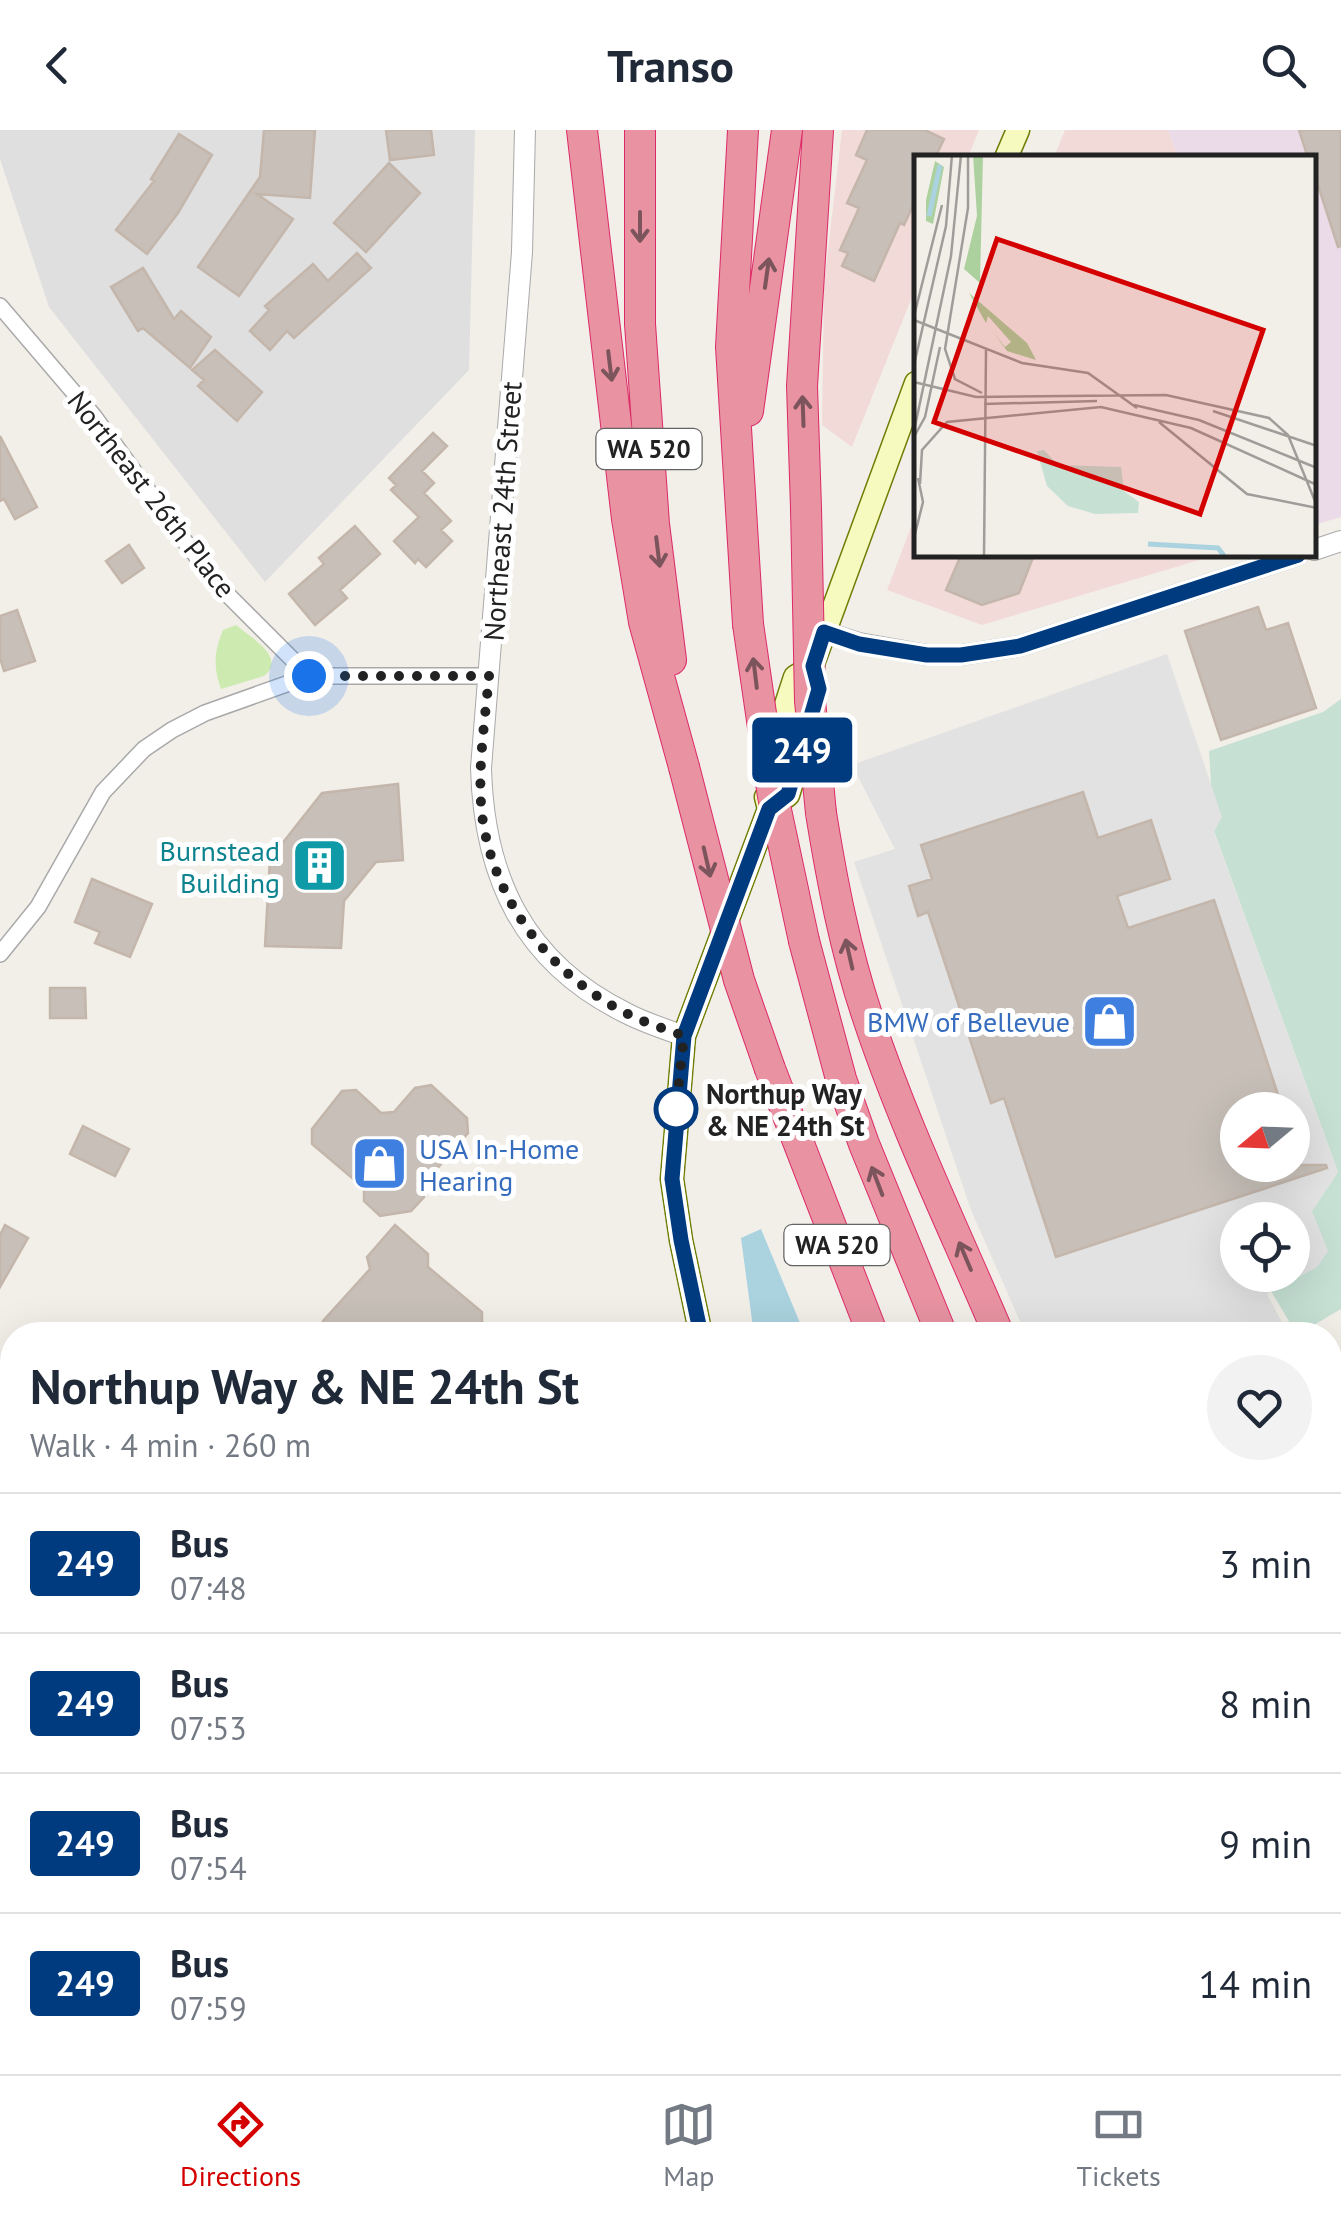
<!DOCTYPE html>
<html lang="en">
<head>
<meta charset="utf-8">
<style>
	body { margin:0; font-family:"PT Sans",sans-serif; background:#f2f2f3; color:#1f2937; height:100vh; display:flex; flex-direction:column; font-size:38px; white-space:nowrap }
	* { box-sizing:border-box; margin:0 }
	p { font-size:32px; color:#747a83 }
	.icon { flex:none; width:55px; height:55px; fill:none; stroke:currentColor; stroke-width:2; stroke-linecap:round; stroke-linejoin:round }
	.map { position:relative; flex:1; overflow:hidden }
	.drawer { position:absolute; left:0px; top:1192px; width:1342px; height:752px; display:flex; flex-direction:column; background:#fff; border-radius:40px 40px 0 0; box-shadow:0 10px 40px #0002 }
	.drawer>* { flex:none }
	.badge { padding:0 20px; border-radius:8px; font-size:35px; line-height:65px }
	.needle { width:65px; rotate:251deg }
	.fabs { position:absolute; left:1220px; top:962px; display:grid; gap:20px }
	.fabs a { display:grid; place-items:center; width:90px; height:90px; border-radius:50%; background:#fff; box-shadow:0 10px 40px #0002; font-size:50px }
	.you { position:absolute; width:50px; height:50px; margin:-25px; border:8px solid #fff; border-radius:50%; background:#1a73e8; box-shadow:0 0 0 15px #1a73e833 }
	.map>.badge { position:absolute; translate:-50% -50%; box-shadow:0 0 0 5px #fff }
	.round { display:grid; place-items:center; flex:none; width:105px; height:105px; border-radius:52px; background:#f2f2f3 }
	.summary { display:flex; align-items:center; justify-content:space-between; height:170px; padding:0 30px }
	h1 { font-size:48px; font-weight:700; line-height:75px }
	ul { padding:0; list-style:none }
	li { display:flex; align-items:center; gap:30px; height:140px; padding:0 30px; border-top:2px solid #e0e1e3 }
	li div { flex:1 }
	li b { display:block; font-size:38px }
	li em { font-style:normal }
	li .badge { min-width:110px; font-weight:700; text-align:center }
	header { display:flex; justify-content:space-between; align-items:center; height:130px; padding:0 30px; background:#fff; font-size:45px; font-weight:700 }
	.menu { display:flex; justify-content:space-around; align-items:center; height:140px; border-top:2px solid #e0e1e3; background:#fff; font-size:28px; color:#747a83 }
	.menu a { display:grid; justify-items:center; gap:5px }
	.menu .on { color:#d40000 }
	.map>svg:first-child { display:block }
	.residential { fill:#e0dfdf }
	.commercial { fill:#f2dad9 }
	.industrial { fill:#ebdbe8 }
	.education { fill:#ffffe5 }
	.grass { fill:#cdebb0 }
	.forest { fill:#add19e }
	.wetland { fill:#c6e0d4 }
	.parking { fill:#e2e2e2; fill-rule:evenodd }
	.water { fill:#aad3df }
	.building { fill:#c7bfb8; stroke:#c4b6ab; stroke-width:2.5 }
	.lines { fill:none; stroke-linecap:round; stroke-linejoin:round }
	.minor-casing { stroke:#a9a9a9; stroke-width:18 }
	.tertiary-casing { stroke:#a9a9a9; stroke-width:22 }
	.secondary-casing { stroke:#707d05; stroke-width:25 }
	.motorway-casing { stroke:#dc2a67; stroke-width:32 }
	.minor { stroke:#fff; stroke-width:15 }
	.tertiary { stroke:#fff; stroke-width:20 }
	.secondary { stroke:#f7fabf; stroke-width:22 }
	.motorway { stroke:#e892a2; stroke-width:30 }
	.motorway-bridge-casing { stroke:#dc2a67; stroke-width:32; stroke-linecap:butt }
	.motorway-bridge { stroke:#e892a2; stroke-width:30 }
	.oneway { stroke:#7b545c }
	.line-casing { stroke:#fff; stroke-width:22 }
	.line { stroke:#003b80; stroke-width:15 }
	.walk { stroke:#222; stroke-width:10; stroke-dasharray:0 18 }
	.stop-dot { fill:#fff; stroke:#003b80; stroke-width:5 }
	.labels { text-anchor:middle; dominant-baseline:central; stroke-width:10; stroke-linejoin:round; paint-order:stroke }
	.shield { fill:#fff; stroke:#646464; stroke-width:2.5 }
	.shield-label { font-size:25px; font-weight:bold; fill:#222 }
	.street-label { font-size:28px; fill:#222; stroke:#fff }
	.culture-label { font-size:28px; fill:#0d838f; stroke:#fff; text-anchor:end }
	.shop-label { font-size:28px; fill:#366cbe; stroke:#fff; text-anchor:end }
	.stop-label { font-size:28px; font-weight:bold; fill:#222; stroke:#fff; text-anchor:start }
	.inset-river { fill:none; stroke:#aad3df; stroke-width:5 }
	.inset-road { fill:none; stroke:#9f9d99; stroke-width:2.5 }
	.view { fill:#d40000; fill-opacity:0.15; stroke:#d40000; stroke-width:5 }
	.inset-edge { fill:none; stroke:#222; stroke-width:5 }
</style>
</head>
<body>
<header><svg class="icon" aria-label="back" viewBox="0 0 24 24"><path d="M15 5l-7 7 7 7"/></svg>Transo<svg class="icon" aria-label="search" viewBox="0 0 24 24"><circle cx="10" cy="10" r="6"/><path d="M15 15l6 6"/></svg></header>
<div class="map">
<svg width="1341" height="1944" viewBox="0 0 1341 1944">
	<rect width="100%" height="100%" fill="#f2efe9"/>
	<path class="residential" d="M0,0h475l-6,240 -204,212 -216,-275 -49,-148z"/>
	<path class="commercial" d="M842,0h137l-11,27 -52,1v129l-64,160 -30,-22 2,-141z
		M1065,0h103l10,27h-124z
		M916,384v41h300l-234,70 -95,-35z"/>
	<path class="industrial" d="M1168,0h173v387l-27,8v-367l-136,-1z"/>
	<path class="education" d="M0,1542l12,37v353l171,1 -35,11h-148z"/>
	<path class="grass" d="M236,495c15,13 51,32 28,51l-43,13c-8,-22 -7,-37 2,-59z"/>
	<path class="forest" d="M419,1933l1,-1 75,1 -32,11h-46z"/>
	<path class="wetland" d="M1341,569v610l-44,26 -26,-44 45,-24 -4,-56 26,-39 -124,-341 -5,-80 114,-39z"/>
	<path class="parking" d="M1167,524l55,163 -8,15 124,340 -26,39 16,40 -11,16 -50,27 18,34 -14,7h-245l-55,-125 -117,-348 41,-13 -43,-84zM1082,662l16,46 53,-17 19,58 -53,17 4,13 -42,36 135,-44 69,209h9l1,29 11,36 -247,82 -53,-159 -12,4 -64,-190 -10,3 -9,-28 23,-8 -10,-34zM1238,1090h54v55h-54z"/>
	<path class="water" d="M761,1099l44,106h1h-52l-13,-97z"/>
	<path class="building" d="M264,0h51l-5,68 -53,-4 36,25 -54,77 -41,-29 62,-90z
		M386,0h45l3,25 -44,5z
		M867,0h58l19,9 -9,19h-19v41l-12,26 -4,-2 -26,58 -32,-15 6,-13 -8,-3 19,-42 -12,-5 20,-43 -11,-5z
		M1299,0h42v116l-3,1 -24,-74v-15h-6z
		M179,4l33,21 -34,58 -31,41 -31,-24 38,-49 -3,-2z
		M389,33l31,30 -54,59 -32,-29z
		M357,123l14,15 -77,70 -7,-7 -17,19 -20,-19 19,-21 -4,-4 48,-42 15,17z
		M143,138l31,51 7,-8 30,26 -21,31 -47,-40 -5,3 -27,-44z
		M215,220l47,42 -25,29 -39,-35 6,-6 -12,-10z
		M433,303l14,13 -25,25 12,12 -10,10 27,28 -10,9 11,11 -26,26 -8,-8 -3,4 -21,-22 25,-24 -28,-27 5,-5 -7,-7z
		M0,306l37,71 -22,12 -11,-20 -4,2z
		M355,396l25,28 -40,36 7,8 -32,27 -26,-31 35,-30 -5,-6z
		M129,415l15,23 -22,15 -16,-22z
		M961,425h73l-15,38 -37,12 -36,-15z
		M1258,477l8,23 22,-7 28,85 -95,32 -36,-109z
		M17,480l18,51 -31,10 -4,-13v-42z
		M398,654l5,76 -27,2 -32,39 -3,47 -76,-2 5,-87 52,-66z
		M1083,662l15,46 53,-18 19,59 -53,17 11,32 86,-28 69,210h-45v55h88l1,3 -271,89 -52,-159 -13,5 -63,-191 -10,4 -9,-30 23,-7 -11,-34z
		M92,749l60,25 -22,53 -35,-14 5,-11 -25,-10z
		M50,858h35l1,30h-36z
		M431,955l36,33 1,15 -46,53 2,11 -13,14 -31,5 -16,-15v-13l-52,-44v-15l30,-38 14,-1 25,23 13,-1 21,-24z
		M83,996l46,23 -14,27 -45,-22z
		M5,1095l23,13 -28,49v-52z
		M395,1095l33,29v13l54,45v12l-9,11h-149l-1,-14 47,-52 -3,-12z"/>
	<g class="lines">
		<defs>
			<path id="minor" d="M0,176l93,109 93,128 41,51 82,82
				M0,824l38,-47 65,-115 41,-43 28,-19 33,-17 104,-37h180
				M385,1944l2,-12"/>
			<path id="tertiary" d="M525,0l-3,122 -41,516c3,110 43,195 145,245 19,10 39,16 58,23
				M1314,420l27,-9
				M824,502l35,11 68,12h34l59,-9 278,-91
				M270,1944l35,-12"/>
			<path id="secondary" d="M1006,28l12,-28
				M814,531l102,-278
				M769,627l26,-80 18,-11
				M769,679l19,-14 21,-69
				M701,1205l-20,-95 -9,-61 12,-143 85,-227 -3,-12
				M1330,1579l11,-4
				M751,1932v12"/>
			<path id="motorway" d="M582,0l45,389 17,103 40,145
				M640,0v194l14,200 17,136
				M743,0l-12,217 17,277
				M748,281l39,-281
				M806,378l-4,-122 16,-256
				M821,683c11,68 24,136 46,202 36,109 87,214 132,320
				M804,811l37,138 23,65 78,191
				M770,939l103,266
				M1330,1878l11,9
				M1330,1917l11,8
				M1124,1932l1,12
				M1158,1932v12
				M976,1944l9,-12"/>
		</defs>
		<use href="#minor" class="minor-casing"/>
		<use href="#tertiary" class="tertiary-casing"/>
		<use href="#secondary" class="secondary-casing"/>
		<use href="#motorway" class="motorway-casing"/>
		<use href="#minor" class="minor"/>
		<use href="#tertiary" class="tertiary"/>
		<use href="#secondary" class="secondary"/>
		<use href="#motorway" class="motorway"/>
		<defs>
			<path id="motorway-bridge" d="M806,378l4,193 11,112
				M748,494l25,172 31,145
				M684,637l55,213 31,89"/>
		</defs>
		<use href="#motorway-bridge" class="motorway-bridge-casing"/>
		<use href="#motorway-bridge" class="motorway-bridge"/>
	</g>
	<defs><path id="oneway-shaft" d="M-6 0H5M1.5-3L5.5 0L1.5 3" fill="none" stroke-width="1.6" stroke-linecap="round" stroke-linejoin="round" transform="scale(2.5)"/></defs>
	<g class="oneway">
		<use href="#oneway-shaft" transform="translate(640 97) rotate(90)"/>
		<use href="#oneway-shaft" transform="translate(767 143) rotate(-82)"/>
		<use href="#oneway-shaft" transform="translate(610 236) rotate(83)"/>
		<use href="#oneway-shaft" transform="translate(803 281) rotate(-92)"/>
		<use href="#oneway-shaft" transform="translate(658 422) rotate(83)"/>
		<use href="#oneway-shaft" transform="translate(755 543) rotate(-97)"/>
		<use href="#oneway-shaft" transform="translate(707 732) rotate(77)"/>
		<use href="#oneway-shaft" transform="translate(849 824) rotate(-103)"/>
		<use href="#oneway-shaft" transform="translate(877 1051) rotate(-111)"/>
		<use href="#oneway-shaft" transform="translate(965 1126) rotate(-113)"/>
	</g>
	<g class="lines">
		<defs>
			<path id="line" d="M701,1205l-20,-95 -9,-61 12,-143 85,-227 19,-15 31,-105 -6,-23 11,-34 35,12 68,11h34l59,-9 278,-91"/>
		</defs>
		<use href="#line" class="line-casing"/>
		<use href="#line" class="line"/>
		<path class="walk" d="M309,546h180c-4,45 -12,93 -7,139 11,85 68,160 144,198 19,10 39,16 58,23l-9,83 1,-10"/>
	</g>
	<defs>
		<symbol id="building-square" viewBox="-11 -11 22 22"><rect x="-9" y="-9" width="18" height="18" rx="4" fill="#0f9aa8" stroke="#fff"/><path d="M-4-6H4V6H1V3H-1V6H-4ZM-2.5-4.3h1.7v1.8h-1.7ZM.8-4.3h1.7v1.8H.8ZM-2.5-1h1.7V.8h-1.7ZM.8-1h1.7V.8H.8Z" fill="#fff"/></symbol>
		<symbol id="shop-square" viewBox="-11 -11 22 22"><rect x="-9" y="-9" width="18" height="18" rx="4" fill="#3f7fe0" stroke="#fff"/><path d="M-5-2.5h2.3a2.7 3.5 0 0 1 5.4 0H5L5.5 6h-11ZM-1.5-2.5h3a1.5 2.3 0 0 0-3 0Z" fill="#fff"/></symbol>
	</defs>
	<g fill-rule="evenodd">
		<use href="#building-square" x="288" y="704" width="63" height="63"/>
		<use href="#shop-square" x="1078" y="860" width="63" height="63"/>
		<use href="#shop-square" x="348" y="1002" width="63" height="63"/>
	</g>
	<circle class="stop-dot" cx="676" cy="979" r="20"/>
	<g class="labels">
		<g class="shield">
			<rect x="596.5" y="299" width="105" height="40" rx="8"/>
			<rect x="784.5" y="1095" width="105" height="40" rx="8"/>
		</g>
		<g class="shield-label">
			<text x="649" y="319">WA 520</text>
			<text x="837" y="1115">WA 520</text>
		</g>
		<g class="street-label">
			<text transform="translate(152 364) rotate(52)">Northeast 26th Place</text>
			<text transform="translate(502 381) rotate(-86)">Northeast 24th Street</text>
		</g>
		<g class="culture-label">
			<text x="280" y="720">Burnstead<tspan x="280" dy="32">Building</tspan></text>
		</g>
		<g class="shop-label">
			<text x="1070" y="891">BMW of Bellevue</text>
			<text x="419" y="1018" text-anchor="start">USA In-Home<tspan x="419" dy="32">Hearing</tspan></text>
		</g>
		<g class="stop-label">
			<text x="706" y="963">Northup Way<tspan x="706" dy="32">&amp; NE 24th St</tspan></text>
		</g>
	</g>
	<g transform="translate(914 25)">
		<rect width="402" height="402" fill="#f2efe9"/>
		<path d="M59,0h10l-3,128 -16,-14 13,-53zM21,6l9,6 -11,57 -7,-3v-21zM55,138l58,50 9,17 -29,-9 -13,-18 11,14 6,-5 -23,-26 -2,7z" fill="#add19e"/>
		<path d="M130,295l14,15 63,2 3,24 15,11 -1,11 -43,1 -27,-8 -21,-20 -10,-35z" fill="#c6e0d4"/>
		<path class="inset-river" d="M15,61l11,-51M234,389l70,4 7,9"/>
		<path class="inset-road" d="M54,0v53l-23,141 10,30 27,14M0,161l28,-111M0,165l108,43 66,10 49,35M0,210l32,-139 6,-71M0,227l62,15 190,-2 103,23 19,17 29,71M70,249l113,-3M220,250l65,15 118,48M299,256l104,35M245,267l88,72 70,14M0,276l37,-175 10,-101M1,280l10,-18 15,-70M6,329l2,-34 25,-28 154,-15 90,21 126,57M0,383l9,-36 -5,-24M70,402l2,-207"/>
		<path class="view" d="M83,84l266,91 -63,184 -266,-92z"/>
		<rect width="402" height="402" class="inset-edge"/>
	</g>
</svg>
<div class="fabs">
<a><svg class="needle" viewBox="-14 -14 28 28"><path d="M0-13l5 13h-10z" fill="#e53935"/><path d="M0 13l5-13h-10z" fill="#747a83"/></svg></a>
<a><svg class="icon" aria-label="locate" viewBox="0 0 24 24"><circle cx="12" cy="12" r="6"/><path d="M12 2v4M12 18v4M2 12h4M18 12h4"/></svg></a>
</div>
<div class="you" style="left:309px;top:546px"></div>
<b class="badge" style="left:802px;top:620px;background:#003b80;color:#fff">249</b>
<section class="drawer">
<div class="summary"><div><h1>Northup Way &amp; NE 24th St</h1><p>Walk · 4 min · 260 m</p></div><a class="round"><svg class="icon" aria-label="heart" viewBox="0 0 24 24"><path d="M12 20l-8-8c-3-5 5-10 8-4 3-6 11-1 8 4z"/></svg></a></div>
<ul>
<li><span class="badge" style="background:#003b80;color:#fff">249</span><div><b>Bus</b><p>07:48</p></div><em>3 min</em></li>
<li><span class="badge" style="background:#003b80;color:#fff">249</span><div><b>Bus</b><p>07:53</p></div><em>8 min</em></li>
<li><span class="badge" style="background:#003b80;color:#fff">249</span><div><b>Bus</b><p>07:54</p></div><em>9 min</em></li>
<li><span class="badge" style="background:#003b80;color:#fff">249</span><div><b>Bus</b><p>07:59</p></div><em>14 min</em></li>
</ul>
</section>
</div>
<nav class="menu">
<a class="on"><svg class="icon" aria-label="directions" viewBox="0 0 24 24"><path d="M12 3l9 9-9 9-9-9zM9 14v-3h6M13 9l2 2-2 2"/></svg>Directions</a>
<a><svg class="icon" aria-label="map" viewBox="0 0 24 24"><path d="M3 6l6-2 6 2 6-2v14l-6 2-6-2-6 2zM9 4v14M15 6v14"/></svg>Map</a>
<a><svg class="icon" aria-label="tickets" viewBox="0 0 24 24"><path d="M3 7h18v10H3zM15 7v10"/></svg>Tickets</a>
</nav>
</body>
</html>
